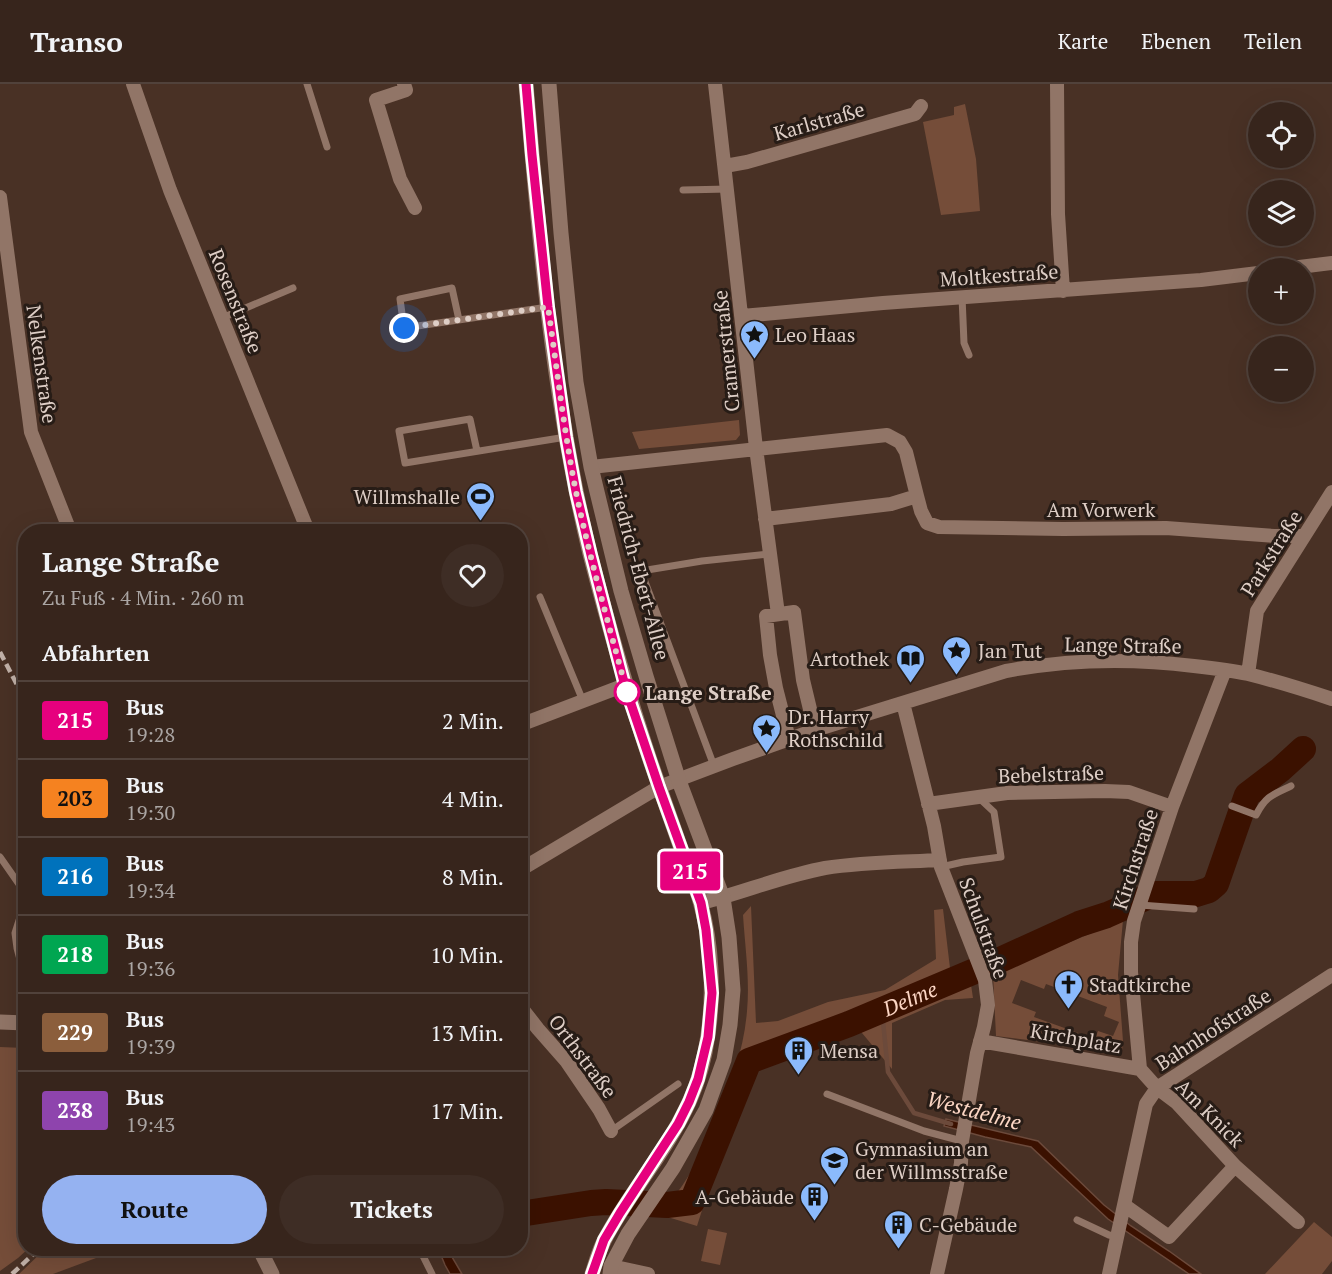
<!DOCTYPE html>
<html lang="de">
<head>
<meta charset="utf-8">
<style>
	body { margin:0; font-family:"PT Serif",serif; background:#3e2d25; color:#f1f3f6; height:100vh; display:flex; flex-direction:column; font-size:22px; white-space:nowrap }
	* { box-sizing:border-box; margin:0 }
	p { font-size:20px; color:#aaa5a3 }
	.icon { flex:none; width:33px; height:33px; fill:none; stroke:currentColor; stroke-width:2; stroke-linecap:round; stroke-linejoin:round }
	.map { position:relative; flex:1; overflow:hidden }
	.side { position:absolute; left:18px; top:440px; width:510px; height:732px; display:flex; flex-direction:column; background:#37251c; border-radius:24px; box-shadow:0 6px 24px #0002,0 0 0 2px #51423b }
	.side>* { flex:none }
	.badge { padding:0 12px; border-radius:4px; font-size:21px; line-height:39px }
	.tools { position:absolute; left:1248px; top:18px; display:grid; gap:12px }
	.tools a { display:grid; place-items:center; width:66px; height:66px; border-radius:50%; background:#37251c; box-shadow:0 6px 24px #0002,0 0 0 2px #51423b; font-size:30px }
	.you { position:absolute; width:30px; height:30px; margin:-15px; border:4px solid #fff; border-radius:50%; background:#1a73e8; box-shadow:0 0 0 9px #1a73e833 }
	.map>.badge { position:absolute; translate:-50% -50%; box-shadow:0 0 0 3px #fff }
	h2 { padding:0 24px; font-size:22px; line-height:54px }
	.round { display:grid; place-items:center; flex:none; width:63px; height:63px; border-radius:32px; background:#3e2d25 }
	.summary { display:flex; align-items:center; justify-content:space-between; height:102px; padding:0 24px }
	h1 { font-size:28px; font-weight:600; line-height:45px }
	.cta { display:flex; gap:12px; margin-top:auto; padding:12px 24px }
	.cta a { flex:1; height:69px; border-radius:36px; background:#95b2f1; color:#111; font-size:24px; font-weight:600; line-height:69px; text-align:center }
	.cta a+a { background:#3e2d25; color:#f1f3f6 }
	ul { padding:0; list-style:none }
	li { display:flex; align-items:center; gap:18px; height:78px; padding:0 24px; border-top:2px solid #51423b }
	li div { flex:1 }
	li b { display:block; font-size:22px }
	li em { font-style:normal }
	li .badge { min-width:66px; font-weight:700; text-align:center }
	header { display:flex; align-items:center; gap:36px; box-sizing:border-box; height:84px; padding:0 30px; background:#37251c; border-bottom:2px solid #51423b }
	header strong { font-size:28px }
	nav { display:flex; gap:33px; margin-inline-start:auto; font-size:21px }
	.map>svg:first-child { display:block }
	.green { fill:#754d39; fill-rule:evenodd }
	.water { fill:#3b1100; stroke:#6c4a3b; stroke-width:1.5 }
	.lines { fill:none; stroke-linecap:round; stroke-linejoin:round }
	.stream { stroke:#6c4a3b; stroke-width:4.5 }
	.river { stroke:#3b1100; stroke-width:26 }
	.lane { stroke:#917567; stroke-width:7 }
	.street { stroke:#917567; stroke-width:14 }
	.secondary { stroke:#917567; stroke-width:15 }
	.rail { stroke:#c2b1a8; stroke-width:4.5; stroke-dasharray:9 4.5; stroke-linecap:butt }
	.line-casing { stroke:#fff; stroke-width:14 }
	.line { stroke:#e6007e; stroke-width:9 }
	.walk { stroke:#decec6; stroke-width:6; stroke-dasharray:0 10.8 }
	.stop-dot { fill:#fff; stroke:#e6007e; stroke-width:3 }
	.labels { text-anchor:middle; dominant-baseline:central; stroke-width:6; stroke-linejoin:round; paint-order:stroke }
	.street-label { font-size:20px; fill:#decec6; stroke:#271c16 }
	.poi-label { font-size:20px; fill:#decec6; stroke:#271c16; text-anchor:start }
	.stop-label { font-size:20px; font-weight:bold; fill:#decec6; stroke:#271c16; text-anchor:start }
	.water-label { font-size:21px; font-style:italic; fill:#fcd6c4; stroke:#271c16 }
</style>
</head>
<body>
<header>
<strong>Transo</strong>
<nav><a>Karte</a><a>Ebenen</a><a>Teilen</a></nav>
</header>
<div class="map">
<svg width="1332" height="1190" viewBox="0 0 1332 1190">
	<rect width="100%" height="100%" fill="#493125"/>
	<path class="green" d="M965,20l11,55 4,52 -39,4 -18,-93 31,-7v-8z
		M739,336l1,15 -4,5 -97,9 -7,-17z
		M751,822l5,117 22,-2 50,-19 57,-12 51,-31 -2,-49 9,-1 9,76 18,-7 3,20 -28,2 -53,23v46l-35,-42 -28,8 -75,29 -20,46 -37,116 -36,-11c15,-20 29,-40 41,-61 5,-11 9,-23 14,-34 15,-35 28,-71 31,-109 3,-32 -2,-64 -4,-96z
		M1123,836l-5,55 5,66 -1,10 -8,2 -33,-6 -85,-11 -3,-62zM1021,896l23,9 2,-5 61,23 -3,9 15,6 -6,14 -15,-5 -3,8 -61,-22 2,-5 -24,-9z
		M0,963l25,1 1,200h3l-11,10 -18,13z
		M1314,1138l18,15v24l-10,13h-57z
		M708,1145l19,4 -7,32 -19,-4z
		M46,1164h77l-70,26h-34z"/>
	<path class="water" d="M946,1035l92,22 66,64 27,21 38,25 32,23h-12l-81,-55 -77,-72 -46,-10 -41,-11z
		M603,1111h8l-8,14 -48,4 -34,5v-9z
		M438,1164h12l2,9 10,17h-12l-5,-9z"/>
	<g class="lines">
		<path class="stream" d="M882,927l6,61 26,41 37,11"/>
		<path class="river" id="s1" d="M520,1130l71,-11 15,-1 61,3 25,-3 57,-141 100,-37 140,-59 90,-41 28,-9 47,-21h42l13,-4 7,-6 31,-89 33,-25 23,-21"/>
		<path class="lane" d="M307,0l20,63
			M683,106l45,-1
			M962,213l2,46 5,12
			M222,234l71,-30
			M459,236l-7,-32 -52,11 4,29 144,-21
			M477,367l-7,-32 -71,12 6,32 161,-26
			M540,513l43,104
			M714,682l-73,-195 61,-10 67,-7
			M1232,722l24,9c10,-19 16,-20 35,-29
			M0,773l21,30 1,24 -7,22 2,15 9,34
			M941,783l22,-5 38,-5 -7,-45 -15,-14
			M1140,821l54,4
			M827,1010l97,37 38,10
			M611,1047l67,-47
			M1077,1136l32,15 9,2
			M420,1164v2l12,24"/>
		<path class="street" d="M133,0l37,106 138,341
			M404,0l2,6 -30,10 24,79 15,29
			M715,0l41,364 22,166
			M1057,0l1,130 5,77
			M725,82l22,-4 168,-48 6,-8
			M0,113l31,235 39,99
			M1291,184l41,-5
			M742,232l141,-13 318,-23 57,-7
			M591,383l296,-32 13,7 6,10 11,44 4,15 6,12 12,4 124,2 103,-1 108,8h29
			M765,435l126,-15 26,-8
			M1248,590l9,-63 75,-119
			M903,619l31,123 7,41 44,113 3,25 -4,22 -7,26 -15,88 -1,22 -5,26 -19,85
			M520,641l105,-40
			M789,655l-13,-51 -6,-33 -4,-39 28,-4 9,68 12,50
			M928,720l79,-11 98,-2 24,1 43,15
			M520,786l139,-83 74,-28 82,-29 191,-59c63,-12 125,-13 188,-5 18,2 36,4 54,8 28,7 57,16 84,25
			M701,819c41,-10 81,-27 124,-35 38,-6 76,-6 115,-8
			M520,922l18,23 29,33 32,47 12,22
			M980,957l160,28 17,19 20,15 58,63 63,56
			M1140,985l-9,-97v-30l3,-21 38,-114 53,-137
			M1124,1121l45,32 66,-71
			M611,1182l37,8
			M1109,1190l37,-170 11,-16 175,-113"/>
		<path class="secondary" d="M526,0c13,156 27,317 64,470 18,70 38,140 61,209 11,32 22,63 33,94 6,16 13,32 17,48 11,39 13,89 7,130 -3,22 -9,45 -18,65 -22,50 -60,91 -85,139 -6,11 -9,23 -13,35
			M549,0l12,149 15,149 15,85 30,124 25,85 33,105 44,117 6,39 4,53 -3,35 -6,35 -18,50 -33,58 -45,66 -17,32 -1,8
			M0,938l26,1
			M259,1164l13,26"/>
		<path class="rail" d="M0,568l26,50
			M12,1190l28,-26"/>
	</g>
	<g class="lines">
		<defs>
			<path id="line" d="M526,0l6,71 16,152 18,130 10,55 15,63 34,131 34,101 42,116 5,27 6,63 -4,44 -10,42 -9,23 -11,22 -58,89 -16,27 -12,34"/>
		</defs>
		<use href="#line" class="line-casing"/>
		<use href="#line" class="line"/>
		<path class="walk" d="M404,244l144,-21c9,62 16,124 28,185 14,67 33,134 51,200"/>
	</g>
	<defs>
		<symbol id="sight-pin" viewBox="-11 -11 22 30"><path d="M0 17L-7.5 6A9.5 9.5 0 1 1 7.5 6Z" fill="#8bbafc" stroke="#271c16"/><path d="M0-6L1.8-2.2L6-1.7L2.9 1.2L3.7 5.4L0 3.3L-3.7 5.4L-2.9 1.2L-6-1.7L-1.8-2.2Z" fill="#111"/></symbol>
		<symbol id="stadium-pin" viewBox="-11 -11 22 30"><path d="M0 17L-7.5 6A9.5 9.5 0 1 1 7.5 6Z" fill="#8bbafc" stroke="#271c16"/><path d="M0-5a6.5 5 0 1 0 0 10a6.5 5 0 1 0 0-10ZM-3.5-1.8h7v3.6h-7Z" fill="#111"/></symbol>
		<symbol id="library-pin" viewBox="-11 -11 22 30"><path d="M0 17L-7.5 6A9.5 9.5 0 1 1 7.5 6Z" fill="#8bbafc" stroke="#271c16"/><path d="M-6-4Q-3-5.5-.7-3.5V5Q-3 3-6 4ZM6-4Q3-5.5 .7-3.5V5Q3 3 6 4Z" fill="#111"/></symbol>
		<symbol id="church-pin" viewBox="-11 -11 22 30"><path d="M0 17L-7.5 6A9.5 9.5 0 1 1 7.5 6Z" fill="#8bbafc" stroke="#271c16"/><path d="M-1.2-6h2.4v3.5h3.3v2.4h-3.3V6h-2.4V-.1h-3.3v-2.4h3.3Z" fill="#111"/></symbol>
		<symbol id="building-pin" viewBox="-11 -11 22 30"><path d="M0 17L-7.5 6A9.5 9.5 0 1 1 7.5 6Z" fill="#8bbafc" stroke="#271c16"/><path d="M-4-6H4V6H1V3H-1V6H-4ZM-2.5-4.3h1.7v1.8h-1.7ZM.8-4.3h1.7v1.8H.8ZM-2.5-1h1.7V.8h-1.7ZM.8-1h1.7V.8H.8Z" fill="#111"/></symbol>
		<symbol id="school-pin" viewBox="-11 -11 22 30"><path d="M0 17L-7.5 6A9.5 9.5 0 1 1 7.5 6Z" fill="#8bbafc" stroke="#271c16"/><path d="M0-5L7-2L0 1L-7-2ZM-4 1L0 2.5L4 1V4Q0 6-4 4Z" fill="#111"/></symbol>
	</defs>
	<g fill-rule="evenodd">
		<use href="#sight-pin" x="738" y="234" width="33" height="45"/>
		<use href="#stadium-pin" x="464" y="396" width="33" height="45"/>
		<use href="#sight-pin" x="940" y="550" width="33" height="45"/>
		<use href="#library-pin" x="894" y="558" width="33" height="45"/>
		<use href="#sight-pin" x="750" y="628" width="33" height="45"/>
		<use href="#church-pin" x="1052" y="884" width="33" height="45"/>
		<use href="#building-pin" x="782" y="950" width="33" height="45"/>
		<use href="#school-pin" x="818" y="1060" width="33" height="45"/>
		<use href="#building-pin" x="798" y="1096" width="33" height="45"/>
		<use href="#building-pin" x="882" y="1124" width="33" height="45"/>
	</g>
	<circle class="stop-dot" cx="627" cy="608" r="12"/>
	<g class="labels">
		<g class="street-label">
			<text transform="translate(819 37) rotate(-16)">Karlstraße</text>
			<text transform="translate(999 191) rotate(-4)">Moltkestraße</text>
			<text transform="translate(236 217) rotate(68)">Rosenstraße</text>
			<text transform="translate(726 267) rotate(-96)">Cramerstraße</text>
			<text transform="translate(42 280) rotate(82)">Nelkenstraße</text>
			<text x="1101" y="425">Am Vorwerk</text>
			<text transform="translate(1271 469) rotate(-58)">Parkstraße</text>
			<text transform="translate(639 484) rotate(75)">Friedrich-Ebert-Allee</text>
			<text transform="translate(1123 561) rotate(1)">Lange Straße</text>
			<text transform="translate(1051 690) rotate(-2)">Bebelstraße</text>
			<text transform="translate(1135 775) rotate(-72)">Kirchstraße</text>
			<text transform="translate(984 844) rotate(70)">Schulstraße</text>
			<text transform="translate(1213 945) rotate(-33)">Bahnhofstraße</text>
			<text transform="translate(1076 954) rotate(10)">Kirchplatz</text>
			<text transform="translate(583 972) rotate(53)">Orthstraße</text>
			<text transform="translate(1210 1029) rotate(45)">Am Knick</text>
		</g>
		<g class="poi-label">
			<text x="775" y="250">Leo Haas</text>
			<text x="460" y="412" text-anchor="end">Willmshalle</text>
			<text x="978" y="566">Jan Tut</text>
			<text x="889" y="574" text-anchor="end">Artothek</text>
			<text x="788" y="632">Dr. Harry<tspan x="788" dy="23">Rothschild</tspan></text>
			<text x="1089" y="900">Stadtkirche</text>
			<text x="820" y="966">Mensa</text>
			<text x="855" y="1064">Gymnasium an<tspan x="855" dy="23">der Willmsstraße</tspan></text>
			<text x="794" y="1112" text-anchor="end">A-Gebäude</text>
			<text x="919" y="1140">C-Gebäude</text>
		</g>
		<g class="stop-label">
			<text x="645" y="608">Lange Straße</text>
		</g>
		<g class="water-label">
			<text stroke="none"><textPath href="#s1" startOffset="498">Delme</textPath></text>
			<text transform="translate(974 1026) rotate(15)">Westdelme</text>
		</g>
	</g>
</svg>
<div class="tools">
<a><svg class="icon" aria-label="locate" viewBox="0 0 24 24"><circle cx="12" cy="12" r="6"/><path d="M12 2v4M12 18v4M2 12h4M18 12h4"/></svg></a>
<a><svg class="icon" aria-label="layers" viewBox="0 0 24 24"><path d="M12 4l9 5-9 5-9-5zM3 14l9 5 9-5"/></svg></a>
<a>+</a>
<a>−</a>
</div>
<div class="you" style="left:404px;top:244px"></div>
<b class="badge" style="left:690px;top:787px;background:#e6007e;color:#fff">215</b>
<section class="side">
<div class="summary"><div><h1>Lange Straße</h1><p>Zu Fuß · 4 Min. · 260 m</p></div><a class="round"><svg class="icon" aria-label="heart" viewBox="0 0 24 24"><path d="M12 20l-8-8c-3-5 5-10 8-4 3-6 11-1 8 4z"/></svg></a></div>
<h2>Abfahrten</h2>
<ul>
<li><span class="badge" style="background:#e6007e;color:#fff">215</span><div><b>Bus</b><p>19:28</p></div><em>2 Min.</em></li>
<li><span class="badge" style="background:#f58220;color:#111">203</span><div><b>Bus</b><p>19:30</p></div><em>4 Min.</em></li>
<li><span class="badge" style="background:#0072bc;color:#fff">216</span><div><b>Bus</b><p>19:34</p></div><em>8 Min.</em></li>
<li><span class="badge" style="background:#00a651;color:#fff">218</span><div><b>Bus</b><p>19:36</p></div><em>10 Min.</em></li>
<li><span class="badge" style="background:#8b5e3c;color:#fff">229</span><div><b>Bus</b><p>19:39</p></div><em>13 Min.</em></li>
<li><span class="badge" style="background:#8e44ad;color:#fff">238</span><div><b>Bus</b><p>19:43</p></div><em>17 Min.</em></li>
</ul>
<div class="cta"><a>Route</a><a>Tickets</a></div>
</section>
</div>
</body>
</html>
